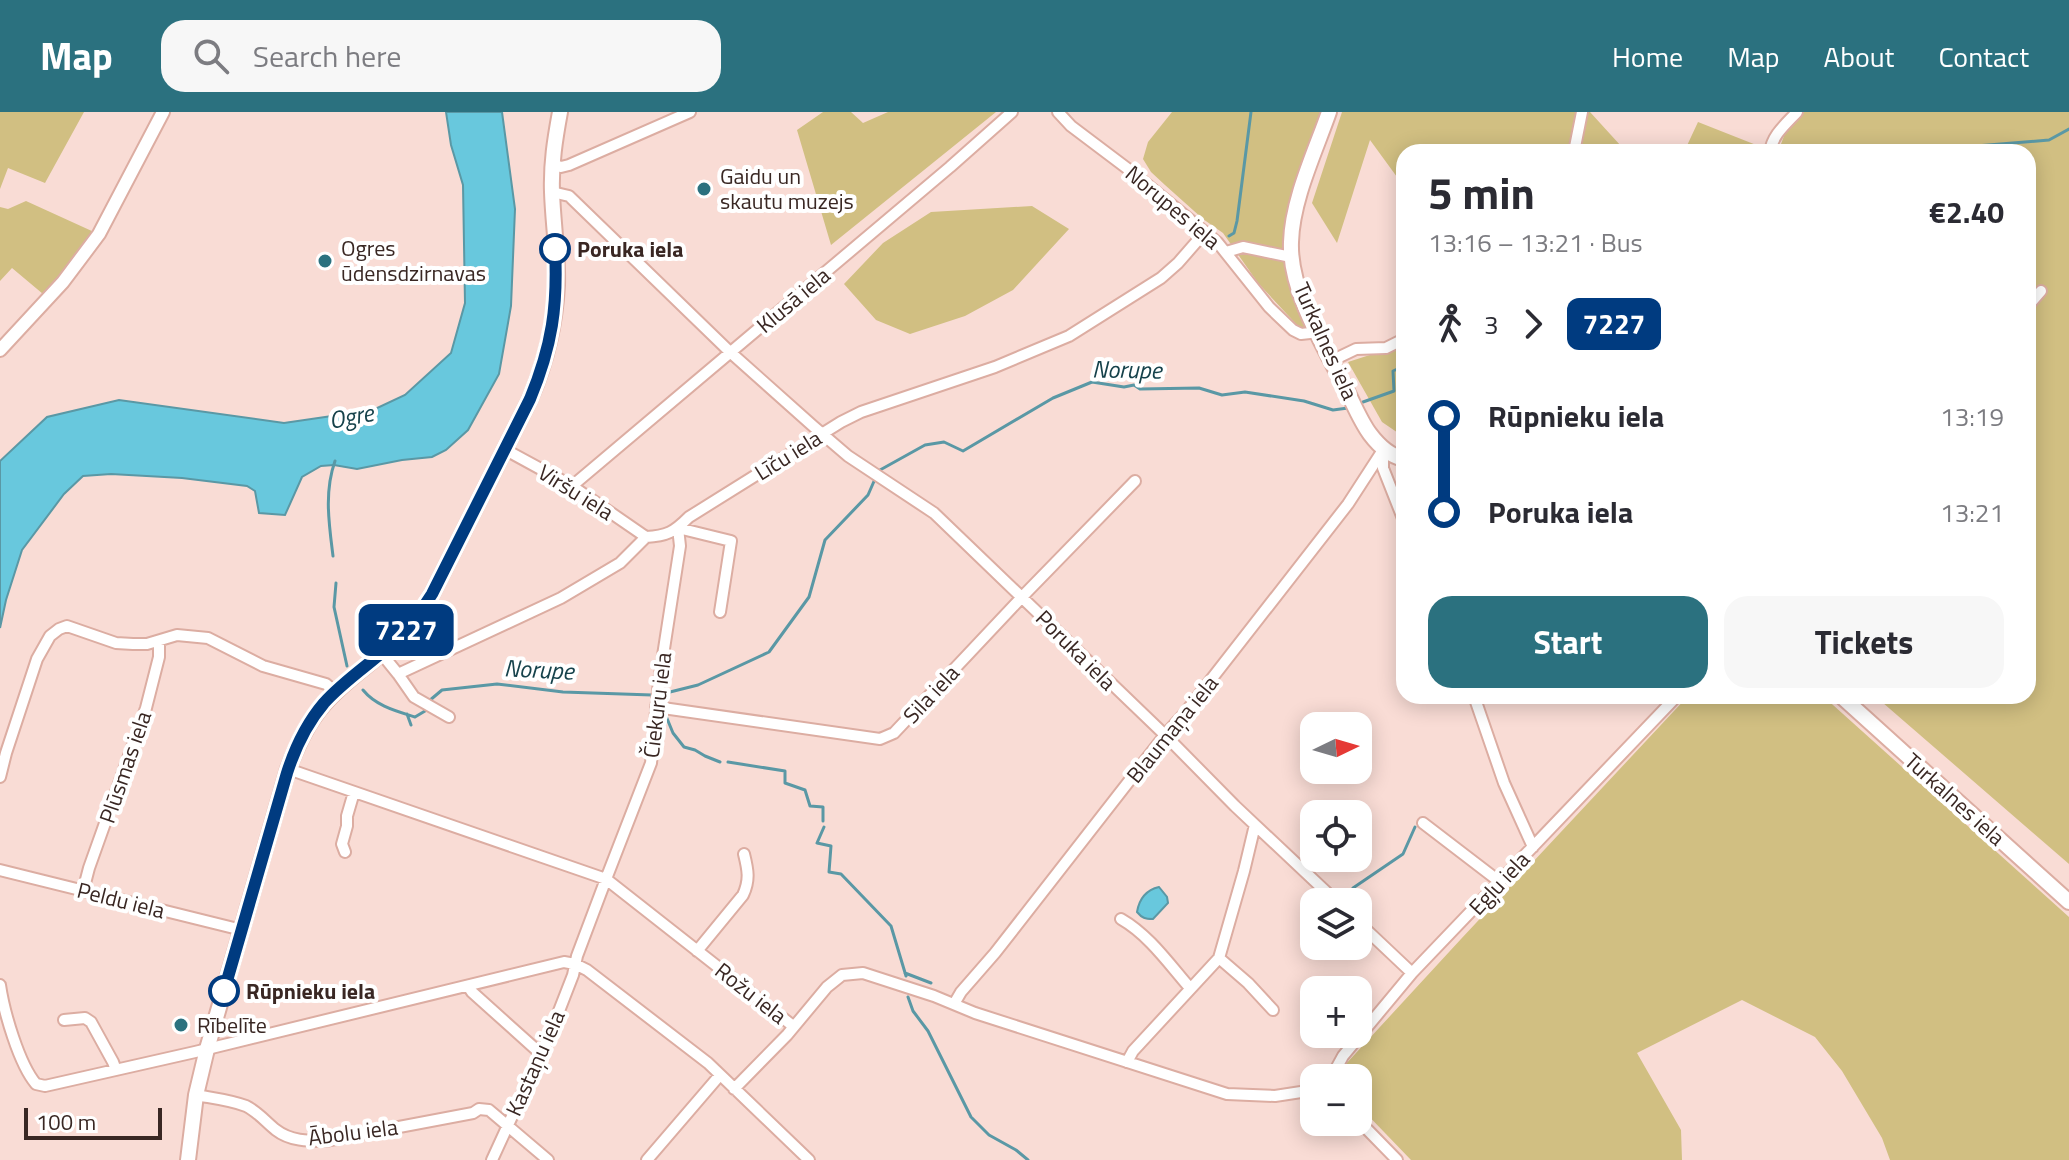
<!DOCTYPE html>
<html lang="en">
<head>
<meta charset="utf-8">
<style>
	body { margin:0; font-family:"Titillium Web",sans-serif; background:#f7f7f7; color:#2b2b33; height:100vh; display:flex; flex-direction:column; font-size:30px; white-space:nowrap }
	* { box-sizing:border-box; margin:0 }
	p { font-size:26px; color:#7c7c81 }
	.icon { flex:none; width:44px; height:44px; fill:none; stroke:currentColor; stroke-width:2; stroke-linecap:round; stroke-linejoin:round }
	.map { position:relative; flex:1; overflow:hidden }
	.panel { position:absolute; left:1396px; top:32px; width:640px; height:560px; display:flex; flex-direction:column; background:#fff; border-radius:24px; box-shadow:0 4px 20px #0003 }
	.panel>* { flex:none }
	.badge { padding:0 16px; border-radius:12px; font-size:28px; line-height:52px }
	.needle { width:52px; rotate:85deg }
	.tools { position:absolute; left:1300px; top:600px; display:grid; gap:16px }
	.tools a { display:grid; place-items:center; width:72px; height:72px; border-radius:16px; background:#fff; box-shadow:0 4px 20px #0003; font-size:40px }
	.scale { position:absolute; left:24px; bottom:20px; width:138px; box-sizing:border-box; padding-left:8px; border:4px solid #392723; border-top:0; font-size:22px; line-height:28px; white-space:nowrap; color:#392723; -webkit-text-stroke:6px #fff; paint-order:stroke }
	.map>.badge { position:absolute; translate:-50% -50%; box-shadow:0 0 0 4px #fff }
	.legs { display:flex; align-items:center; gap:12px; height:88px; padding:0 32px; font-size:26px }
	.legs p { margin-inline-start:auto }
	.overview { display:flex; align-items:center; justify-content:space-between; height:136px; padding:0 32px }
	h1 { font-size:44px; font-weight:700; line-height:60px }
	.cta { display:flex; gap:16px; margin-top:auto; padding:16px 32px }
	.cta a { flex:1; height:92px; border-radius:24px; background:#2b717f; color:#fff; font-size:32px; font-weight:700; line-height:92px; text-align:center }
	.cta a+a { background:#f7f7f7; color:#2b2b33 }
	ul { padding:0 32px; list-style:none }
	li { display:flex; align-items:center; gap:28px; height:96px; font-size:30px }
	li i { display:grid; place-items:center; width:12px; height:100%; margin:0 10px; background:currentColor }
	li i::after { content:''; width:20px; height:20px; margin:-10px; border:6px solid; border-radius:50%; background:#fff }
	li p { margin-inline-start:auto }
	li:first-child i { background:linear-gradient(#0000 50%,currentColor 0) }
	li:last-child i { background:linear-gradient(currentColor 50%,#0000 0) }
	header { display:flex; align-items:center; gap:48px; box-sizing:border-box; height:112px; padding:0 40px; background:#2b717f; color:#fff }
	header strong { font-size:38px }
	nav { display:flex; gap:44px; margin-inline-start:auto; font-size:28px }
	.search { width:560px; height:72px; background:#f7f7f7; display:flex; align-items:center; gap:20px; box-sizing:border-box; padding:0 28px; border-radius:24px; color:#7c7c81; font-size:30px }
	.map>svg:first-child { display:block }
	.green { fill:#d1bf82 }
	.water { fill:#68c8dd; stroke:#5a98a5; stroke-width:2 }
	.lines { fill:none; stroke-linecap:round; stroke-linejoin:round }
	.stream { stroke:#5a98a5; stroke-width:3 }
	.minor-casing { stroke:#dcada2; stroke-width:14 }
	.tertiary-casing { stroke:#dcada2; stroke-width:16 }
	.secondary-casing { stroke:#dcada2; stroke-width:18 }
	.minor { stroke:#fff; stroke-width:10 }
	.tertiary { stroke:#fff; stroke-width:12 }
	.secondary { stroke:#fff; stroke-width:14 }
	.line-1-casing { stroke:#fff; stroke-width:18 }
	.line-1 { stroke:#003b80; stroke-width:12 }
	.poi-dot { fill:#2b717f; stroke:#fff; stroke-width:3 }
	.stop-1-dot { fill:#fff; stroke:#003b80; stroke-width:4 }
	.labels { text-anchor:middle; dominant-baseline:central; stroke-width:8; stroke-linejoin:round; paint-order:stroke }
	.poi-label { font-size:22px; fill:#392723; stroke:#fff; text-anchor:start }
	.street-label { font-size:22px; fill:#392723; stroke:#fff }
	.stop-label { font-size:22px; font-weight:bold; fill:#392723; stroke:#fff; text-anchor:start }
	.water-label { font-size:24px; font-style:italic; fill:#16424b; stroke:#fff }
</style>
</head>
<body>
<header>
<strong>Map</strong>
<div class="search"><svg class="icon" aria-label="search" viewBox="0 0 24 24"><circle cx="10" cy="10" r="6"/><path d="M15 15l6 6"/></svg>Search here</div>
<nav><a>Home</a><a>Map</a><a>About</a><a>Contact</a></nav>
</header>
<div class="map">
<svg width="2069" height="1048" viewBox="0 0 2069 1048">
	<rect width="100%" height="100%" fill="#f9dcd5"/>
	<path class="green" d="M0,0h84l-39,71 -37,-15 -8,21z
		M823,0h28l12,11 25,-11h108l-165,133 -34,-115z
		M1172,0h155l-39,121 37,122 -67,-72 -35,-50 -20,-14 -38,-34 -14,-13 -8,-13 5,-17z
		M1342,0h248l31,34 -2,6h-215v20l-7,5 -27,-37 -33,103 -25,-40z
		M1793,0h276v752l-194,-168h153v-544h-250z
		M1698,10l76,30h-90z
		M26,89l68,31 -28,37 -23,25 -31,-26 -12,13v-74l8,2z
		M1032,94l37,23 -56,61 -48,26 -55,18 -34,-14 -32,-36 39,-41 48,-31z
		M1404,232v93l-22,-15 -34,-60z
		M1688,584h135l246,221v243h-179l-8,-22 -40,-67 -27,-34 -73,-37 -105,53 44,77 1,30h-271l-53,-55v-27h-15l1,-12 117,-127z"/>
	<path class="water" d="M446,0h56l13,97 -4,97 -12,68 -31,56 -22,20 -14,7 -30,3 -45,9 -23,-4 -13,1 -19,11 -17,38 -26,-2 -4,-22 -8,-5 -65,-8 -71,-4 -28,2 -19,18 -42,56 -16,50 -6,28v-167l47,-44 72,-17 165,23 89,-13 32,-15 46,-42 14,-50 -2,-118 -12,-40z
		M1159,775l8,10 1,6 -15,16c-8,0 -11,-1 -16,-7 2,-12 9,-22 22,-25z"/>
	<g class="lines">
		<path class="stream" d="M1967,40l9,-6 73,-6 20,-11
			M1229,124l5,-3 3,-12 14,-109
			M1363,290l31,-11 -1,-20 11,-5
			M880,358l45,-25 19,-3 19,9 90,-53 39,-16 32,5 10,-2 6,4 59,-1 23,7 23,-3 59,9 29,9 15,-2
			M333,444c-4,-32 -9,-64 2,-95
			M336,471l-2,24 13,59
			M363,578c13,16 33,21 52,27l10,-6
			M662,582l36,-9 71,-33 40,-55 16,-57 43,-45 7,-16
			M429,589l13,-11 55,-6 66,8 89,3
			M407,602l4,11
			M666,604l7,17 11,14 11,3 10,6 15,6
			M728,650l57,9v12l20,7 5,16 13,1v14
			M824,715l-7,16 14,3 -2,26 12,2 50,52 15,50
			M1353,776l50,-34 12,-27
			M905,861l26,10
			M908,885l5,14 15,20 43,86 18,18 27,15 12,10"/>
		<defs>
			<path id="minor" d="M1058,0l13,14 57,43 90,74 51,64 24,23 8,4 9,-1 6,-3
				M1574,40l8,-40
				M1770,40c2,-17 16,-28 27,-40
				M552,52l9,3 8,-2 121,-53
				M552,80l17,4 161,156 83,74 35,30 86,57 231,222 70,71 102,96
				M1226,140l17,-5 48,10
				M2028,194l13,-15
				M1331,249l25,-12 30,-1 18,-9
				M504,337l68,37 74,51
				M1383,344v12l21,53
				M572,374l378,-319 62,-55
				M381,541l17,21 163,-76 59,-35 26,-26c21,-1 28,-5 43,-20l152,-95 20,-10 134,-45 74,-31 92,-58 17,-15 27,-31
				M398,562l16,23 35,20
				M1474,584l30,87 29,64
				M656,595l224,32 14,-6 128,-136 113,-116
				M288,657l318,110 187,147
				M0,665l6,-24 31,-94 13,-23 9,-7 8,-3 49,17 17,1h14l30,-9 31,3 55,28 63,18 9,8
				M1423,711l77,59
				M345,740l-3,-8 5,-18v-10l7,-24
				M0,758l242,60
				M83,779l6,-23 57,-160 13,-51v-16
				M1121,807c28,16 48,45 69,69
				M1358,810l54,51
				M697,839l46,-56c7,-15 5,-25 1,-41
				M1219,846l29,25 25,27
				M0,873c4,27 19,79 36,99l9,2 150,-34 369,-90 11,2 12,6 121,93 101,97
				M468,874l4,6 69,62
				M954,892l7,-12 34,-39 170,-218 20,-22 163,-209 35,-54
				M64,908l21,-2 6,4 22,40 3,8
				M1127,950l6,-11 86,-93 25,-87 11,-46
				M1331,966l12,-22 69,-83 265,-277
				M734,977l53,-54 40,-48 15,-12 21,-2 71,23 41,17 252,81 48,2 39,-6
				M196,983c16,3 35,5 50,11 12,6 20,16 30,24 14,11 32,11 49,11l148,-28 6,-4 10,1 59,50
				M1358,1008l39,40
				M492,1048l60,-131 21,-54 4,-19 29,-77 45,-116 8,-82 21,-135 -2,-18 53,13 -11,71
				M647,1048l73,-85"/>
			<path id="tertiary" d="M0,238l63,-68 36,-48 64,-122"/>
			<path id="secondary" d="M1329,0c-14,40 -37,88 -38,130 -2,49 34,106 56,149 7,14 14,31 23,43 9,12 20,22 34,25
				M1841,584l228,206
				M188,1048l8,-65 11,-46 81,-280c9,-23 19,-46 36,-65 24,-28 58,-47 83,-74 10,-11 17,-24 25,-36l98,-195c16,-37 25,-73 27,-114 1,-31 -4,-62 -5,-93 -1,-28 3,-53 8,-80"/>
		</defs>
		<use href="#minor" class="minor-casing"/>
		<use href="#tertiary" class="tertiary-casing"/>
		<use href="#secondary" class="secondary-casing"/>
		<use href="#minor" class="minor"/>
		<use href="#tertiary" class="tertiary"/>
		<use href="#secondary" class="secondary"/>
	</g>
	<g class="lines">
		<defs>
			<path id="line-1" d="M224,879l63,-218c8,-25 20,-50 37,-70 25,-28 58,-46 83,-74 10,-11 17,-23 25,-35l98,-195c22,-53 28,-93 25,-150"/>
		</defs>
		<use href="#line-1" class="line-1-casing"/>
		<use href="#line-1" class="line-1"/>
	</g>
	<g class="poi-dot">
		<circle cx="704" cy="77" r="8"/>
		<circle cx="325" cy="149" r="8"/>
		<circle cx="181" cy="913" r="8"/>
	</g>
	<g class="stop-1-dot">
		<circle cx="555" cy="137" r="14"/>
		<circle cx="224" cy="879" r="14"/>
	</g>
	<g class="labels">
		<g class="poi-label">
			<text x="720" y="64">Gaidu un<tspan x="720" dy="25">skautu muzejs</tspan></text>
			<text x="341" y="136">Ogres<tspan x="341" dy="25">ūdensdzirnavas</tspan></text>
			<text x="197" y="913">Rībelīte</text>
		</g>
		<g class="street-label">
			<text transform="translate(1173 95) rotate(40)">Norupes iela</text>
			<text transform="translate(793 188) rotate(-40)">Klusā iela</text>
			<text transform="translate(1326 229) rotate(66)">Turkalnes iela</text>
			<text transform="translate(788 343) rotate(-32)">Līču iela</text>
			<text transform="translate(576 380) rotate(32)">Viršu iela</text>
			<text transform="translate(1076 538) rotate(45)">Poruka iela</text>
			<text transform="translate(931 582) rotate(-47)">Sila iela</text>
			<text transform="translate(657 593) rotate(-83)">Čiekuru iela</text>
			<text transform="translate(1172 617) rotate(-51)">Blaumaņa iela</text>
			<text transform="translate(125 655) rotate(-71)">Plūsmas iela</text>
			<text transform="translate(1955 687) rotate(42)">Turkalnes iela</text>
			<text transform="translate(1499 771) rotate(-47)">Egļu iela</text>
			<text transform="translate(121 788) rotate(14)">Peldu iela</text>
			<text transform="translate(751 881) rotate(38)">Rožu iela</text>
			<text transform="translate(535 951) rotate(-66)">Kastaņu iela</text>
			<text transform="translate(353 1020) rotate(-7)">Ābolu iela</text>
		</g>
		<g class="stop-label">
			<text x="577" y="137">Poruka iela</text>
			<text x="246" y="879">Rūpnieku iela</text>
		</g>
		<g class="water-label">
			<text transform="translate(1127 257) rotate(1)">Norupe</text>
			<text transform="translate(351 304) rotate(-11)">Ogre</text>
			<text transform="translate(539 557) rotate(3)">Norupe</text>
		</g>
	</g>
</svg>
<div class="tools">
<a><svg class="needle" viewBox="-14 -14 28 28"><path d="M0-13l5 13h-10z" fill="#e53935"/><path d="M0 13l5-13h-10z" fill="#7c7c81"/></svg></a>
<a><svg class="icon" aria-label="locate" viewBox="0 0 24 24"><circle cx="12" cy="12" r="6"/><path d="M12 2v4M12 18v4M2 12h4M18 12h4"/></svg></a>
<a><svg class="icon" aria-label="layers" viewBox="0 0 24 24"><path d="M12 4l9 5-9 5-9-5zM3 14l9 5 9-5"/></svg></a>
<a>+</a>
<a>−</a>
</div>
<div class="scale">100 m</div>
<b class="badge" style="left:406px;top:518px;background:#003b80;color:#fff">7227</b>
<section class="panel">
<div class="overview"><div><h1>5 min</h1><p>13:16 – 13:21 · Bus</p></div><b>€2.40</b></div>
<div class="legs"><svg class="icon" aria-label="walk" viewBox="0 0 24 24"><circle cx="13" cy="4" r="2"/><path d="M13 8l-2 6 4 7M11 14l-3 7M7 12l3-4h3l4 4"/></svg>3<svg class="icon" aria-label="forward" viewBox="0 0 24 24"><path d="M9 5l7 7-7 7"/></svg><b class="badge" style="background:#003b80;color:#fff">7227</b></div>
<ul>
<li><i style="color:#003b80"></i><b>Rūpnieku iela</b><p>13:19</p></li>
<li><i style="color:#003b80"></i><b>Poruka iela</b><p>13:21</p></li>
</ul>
<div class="cta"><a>Start</a><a>Tickets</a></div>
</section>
</div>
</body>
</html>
